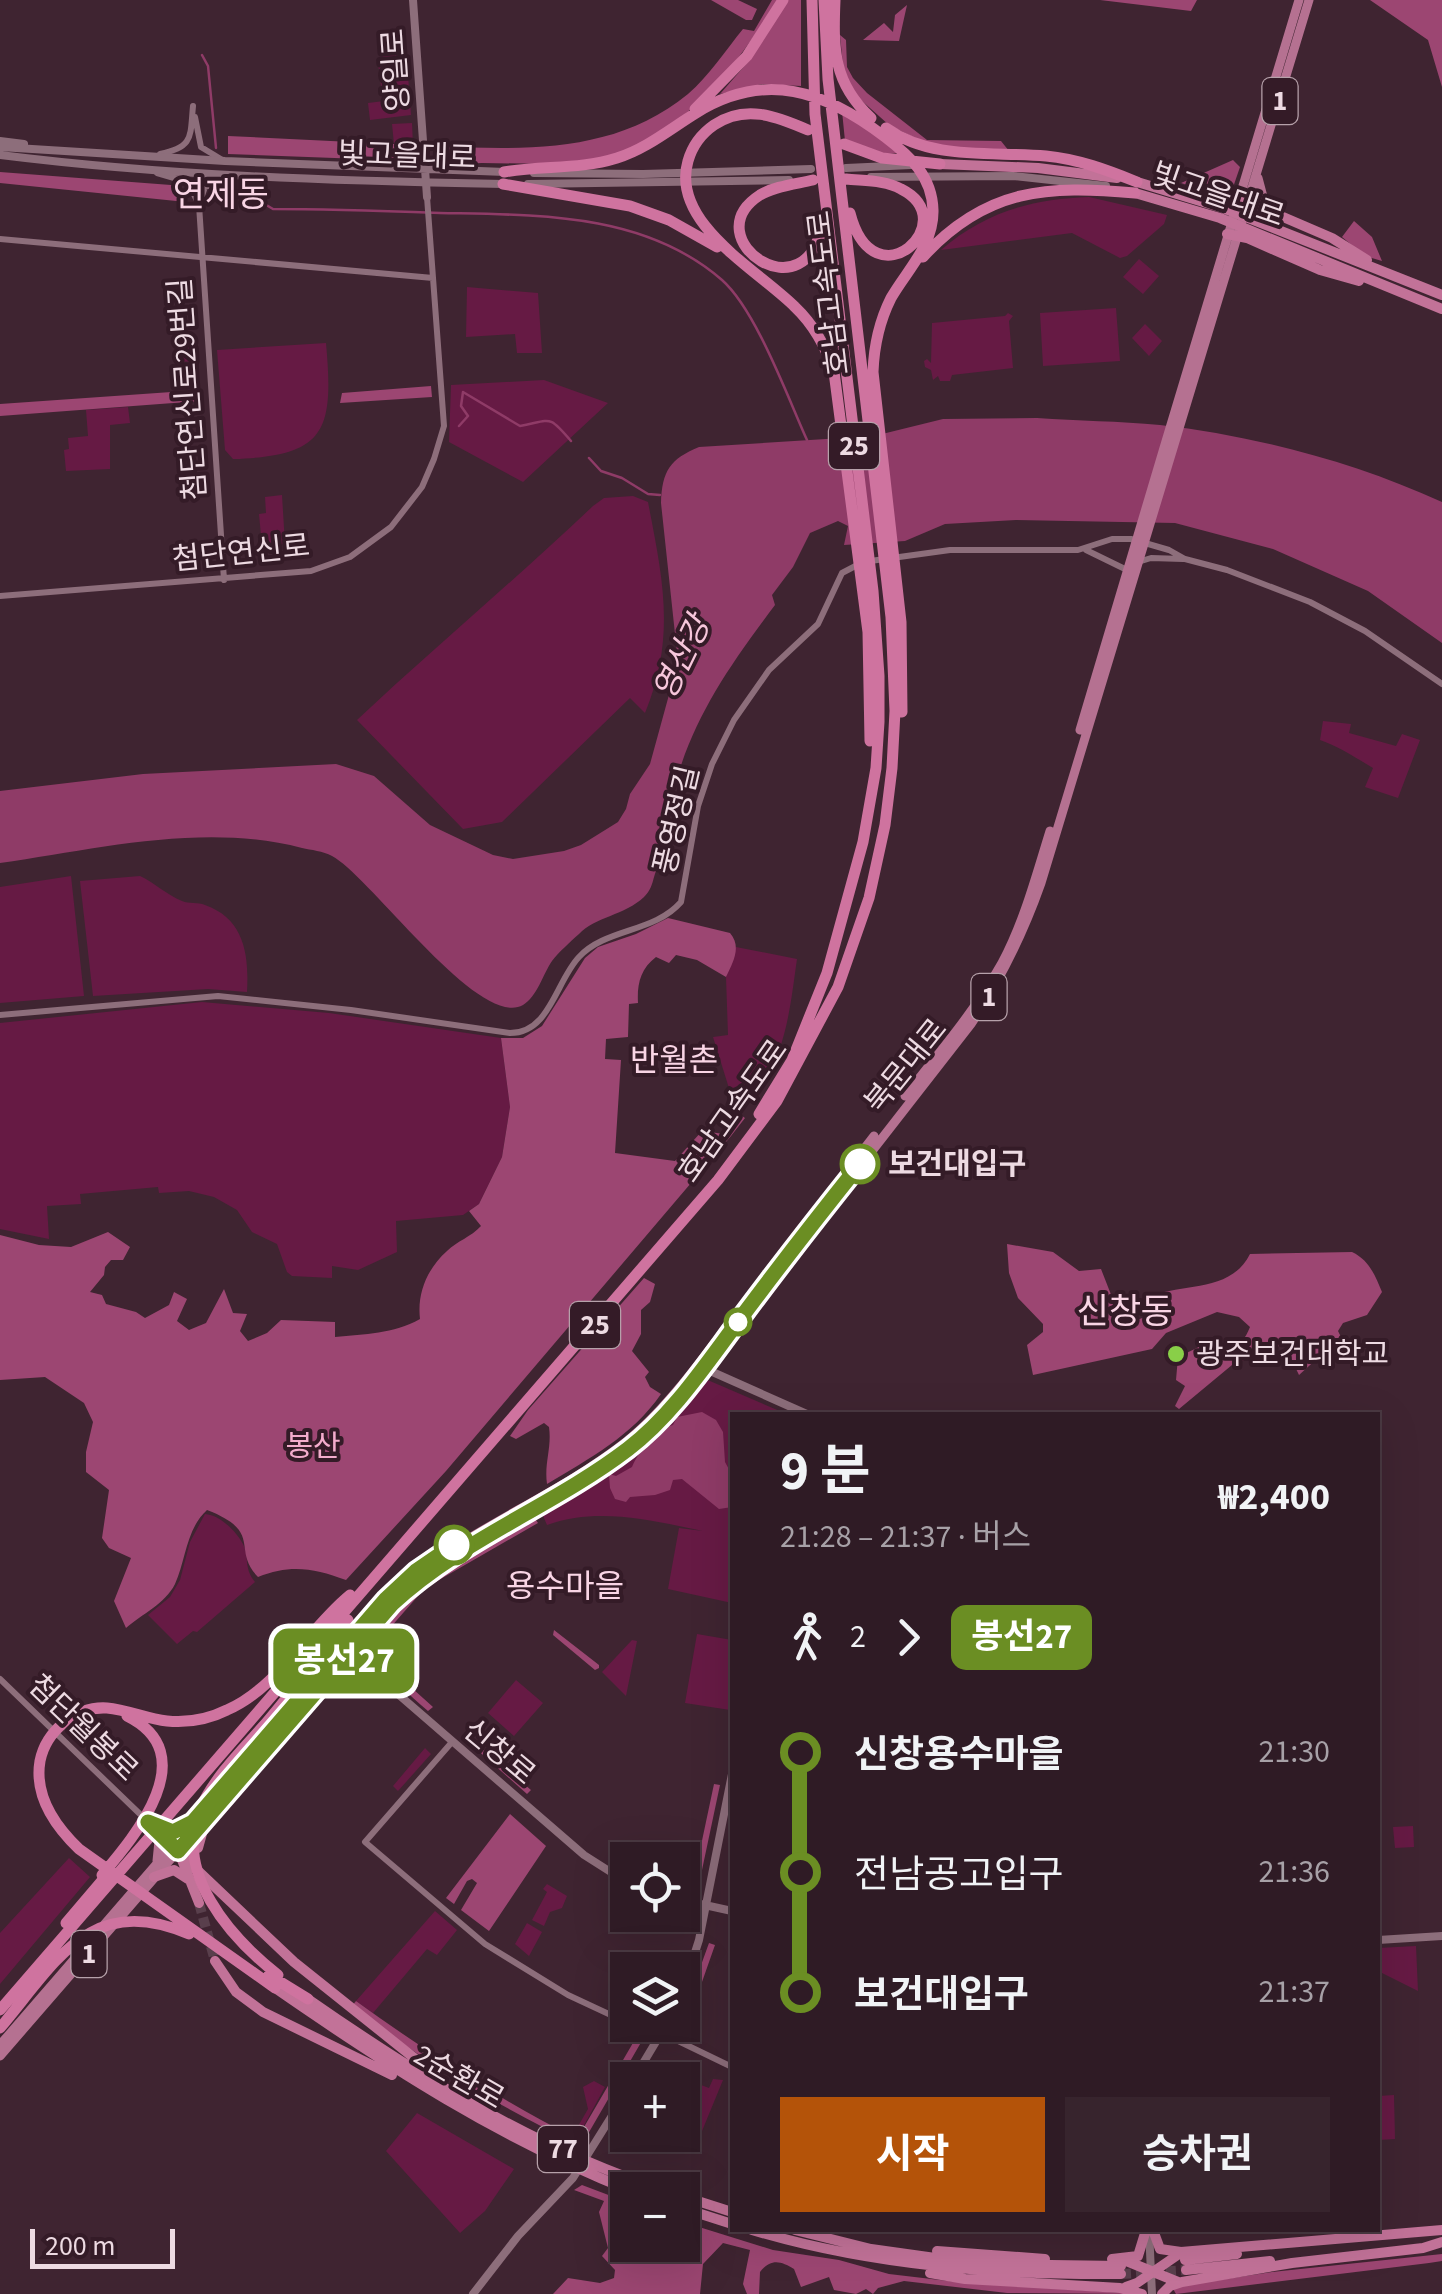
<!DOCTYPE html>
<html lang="ko">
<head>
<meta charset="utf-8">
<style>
	body { margin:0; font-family:"Source Sans 3","Noto Sans KR",sans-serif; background:#37242d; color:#f1f3f6; height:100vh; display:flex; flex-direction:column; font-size:38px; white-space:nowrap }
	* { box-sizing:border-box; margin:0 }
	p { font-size:32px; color:#a7a1a7 }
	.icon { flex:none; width:55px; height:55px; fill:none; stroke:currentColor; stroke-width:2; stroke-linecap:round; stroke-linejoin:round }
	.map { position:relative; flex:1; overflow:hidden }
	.details { position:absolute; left:730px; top:1412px; width:650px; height:820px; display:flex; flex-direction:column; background:#2f1b25; border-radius:0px; box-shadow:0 10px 40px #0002,0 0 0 2px #4a3942 }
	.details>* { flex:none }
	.badge { padding:0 20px; border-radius:15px; font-size:35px; line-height:65px }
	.controls { position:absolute; left:610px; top:1842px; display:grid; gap:20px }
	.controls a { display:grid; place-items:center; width:90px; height:90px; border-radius:0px; background:#2f1b25; box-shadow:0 10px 40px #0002,0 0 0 2px #4a3942; font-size:50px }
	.scale { position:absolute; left:30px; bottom:25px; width:145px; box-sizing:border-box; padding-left:10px; border:5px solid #eddae2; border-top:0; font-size:28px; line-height:35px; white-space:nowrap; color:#eddae2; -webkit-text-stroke:8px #341b27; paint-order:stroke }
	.map>.badge { position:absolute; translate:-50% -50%; box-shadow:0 0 0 5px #fff }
	.legs { display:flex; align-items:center; gap:15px; height:110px; padding:0 50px; font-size:32px }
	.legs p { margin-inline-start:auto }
	.head { display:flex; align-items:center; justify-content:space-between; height:170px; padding:0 50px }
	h1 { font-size:55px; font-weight:700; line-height:75px }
	.action { display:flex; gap:20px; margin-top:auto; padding:20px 50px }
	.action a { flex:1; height:115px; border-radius:0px; background:#b45309; color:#fff; font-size:40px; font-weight:700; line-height:115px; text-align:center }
	.action a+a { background:#37242d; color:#f1f3f6 }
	ul { padding:0 50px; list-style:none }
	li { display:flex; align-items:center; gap:35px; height:120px; font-size:38px }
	li i { display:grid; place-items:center; width:15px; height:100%; margin:0 12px; background:currentColor }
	li i::after { content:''; width:25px; height:25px; margin:-12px; border:8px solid; border-radius:50%; background:#2f1b25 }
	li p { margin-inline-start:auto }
	li:first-child i { background:linear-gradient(#0000 50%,currentColor 0) }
	li:last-child i { background:linear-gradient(currentColor 50%,#0000 0) }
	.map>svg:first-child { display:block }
	.green { fill:#661a44 }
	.forest { fill:#9c4672 }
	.water { fill:#8f3b67 }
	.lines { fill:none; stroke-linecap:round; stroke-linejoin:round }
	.stream { stroke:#8f3b67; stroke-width:2.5 }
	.trunk-tunnel { stroke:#593f4c; stroke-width:10; stroke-dasharray:10 5; stroke-linecap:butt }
	.tertiary { stroke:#8d6e7b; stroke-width:6 }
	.secondary { stroke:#8d6e7b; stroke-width:8 }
	.primary { stroke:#b57191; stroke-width:9 }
	.trunk { stroke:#c27298; stroke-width:10 }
	.motorway { stroke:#cf739f; stroke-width:11 }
	.line-1-casing { stroke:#fff; stroke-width:22 }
	.line-1 { stroke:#6b8e23; stroke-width:15 }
	.stop-1-dot { fill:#fff; stroke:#6b8e23; stroke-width:5 }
	.poi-dot { fill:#89cf48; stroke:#341b27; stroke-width:4 }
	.labels { text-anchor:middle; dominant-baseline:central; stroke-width:8; stroke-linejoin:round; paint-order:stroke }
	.shield { fill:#341b27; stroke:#b6a1aa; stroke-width:2.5 }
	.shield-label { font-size:28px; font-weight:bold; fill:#eddae2 }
	.street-label { font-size:30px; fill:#eddae2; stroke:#341b27 }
	.stop-label { font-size:30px; font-weight:bold; fill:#eddae2; stroke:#341b27; text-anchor:start }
	.poi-label { font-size:30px; fill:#eddae2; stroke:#341b27; text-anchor:start }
	.park-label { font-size:30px; fill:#f3accc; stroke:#341b27 }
	.water-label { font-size:32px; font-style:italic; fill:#f7c6db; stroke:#341b27 }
	.neighbourhood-label { font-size:32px; fill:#f9d5e5; stroke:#341b27 }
	.quarter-label { font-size:35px; fill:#f9d5e5; stroke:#341b27 }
</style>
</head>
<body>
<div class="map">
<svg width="1442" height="2294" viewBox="0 0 1442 2294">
	<rect width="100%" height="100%" fill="#3f2431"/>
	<path class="green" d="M398,42l7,8 -9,1 1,20 -12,1 -7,-4 5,-4 -1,-20z
		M408,75l3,40 -41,5 -2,-17 16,-2 -4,-21z
		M412,123l1,22 -19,-1 -2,-20z
		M1089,197l78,18 -3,9 -37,32 -7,2 -48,-25 -131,17c44,-38 91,-51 148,-53z
		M1139,259l20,17 -16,18 -20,-17z
		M467,287l71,6 4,60h-25l-2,-19 -49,3z
		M1116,308l4,53 -77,5 -3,-53z
		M1008,313l5,3 -4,5 4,47 -61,7 -2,6h-10l-2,-5 -5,4 -2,-10 -6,-3 -1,-6 3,-2 4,4 1,-40 73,-7z
		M1145,324l17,17 -13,15 -17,-18z
		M187,330l9,7 2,24 -20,1 -1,-31z
		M326,343c8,88 0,113 -93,116l-8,-9 -8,-100z
		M544,380l64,23 -85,79 -74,-40 2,-57z
		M128,407l2,16 -20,2v44l-44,2 -2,-21 5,-1 -1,-11 20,-2 -2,-26z
		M282,495l3,49 -23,2 -3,-32 7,-1 -1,-16z
		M633,496l15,6c15,78 28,135 -3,211l-15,-15 -128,124 -39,7 -106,-109c78,-73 159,-141 236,-214l11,-8z
		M1323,721l28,3 -2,9 47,13 6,-12 18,6 -22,58 -33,-11 8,-19c-17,-10 -35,-22 -53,-28z
		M71,876l13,120 -84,7v-116z
		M140,876c15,7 27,19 42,25 7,3 16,1 23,4 40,14 44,51 42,87l-39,-3 -115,7 -13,-115z
		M736,947l61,12c-7,48 -12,117 -57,145l-7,-3 -20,-64 15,-2 -2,-58z
		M202,1002l127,11 172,25 9,69 -8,50 -23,47 -16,11 -67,6 1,31 -39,18 -26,-4v12l-40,-2 -5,-4 -10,-28 -25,-12 -15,-22 -23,-13 -25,-6 -30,2 -1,-6 -78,7 1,10 -34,2 2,33 -49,-10v-206z
		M703,1378l86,37h-57v188l-64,-14 11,-61 24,3c-53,-11 -105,-24 -156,-6l-6,-14 101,-64z
		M205,1514c15,1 31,17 38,30 7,14 0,23 12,38l-58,50 -4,-1 -16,13 -29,-29 22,-18 10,-17 10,-38z
		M697,1634l35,6 -2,70 -45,-7z
		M632,1640l5,1 -11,55 -24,-24z
		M516,1680l27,23 -29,33 -26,-23z
		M425,1748l6,6 -33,37 -5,-5z
		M1413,1826l1,21 -19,1 -2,-21z
		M69,1858l21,19 -90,107v-51z
		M547,1884l20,12 -5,12 -12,4 -6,14 -12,-6 15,-28 -4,-3z
		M435,1911l22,19 -20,25 -10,-6 -54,64 -17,-12z
		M527,1923l15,9 -13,24 -14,-12z
		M1416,1946l2,45 -40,-20v-23z
		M713,2079l10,1 -21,51 -17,-7 3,-7 -5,-6 9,-23 6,3 3,-6 8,3z
		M594,2081l11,6 -28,51 -4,-3 15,-26 -5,-22z
		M1394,2095l1,44 -17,1v-44z
		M417,2113l97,56 -29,42 -25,22 -74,-82z"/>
	<path class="forest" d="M711,0h27l19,9 -5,11h-6z
		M772,0h6c-43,68 -102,147 -188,161 -36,5 -72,2 -108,2 -15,0 -31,3 -46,3l-1,-20c89,4 180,8 253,-52 21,-18 37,-43 55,-65l11,2z
		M787,0h14v86l-39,-2 -42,10 28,-32z
		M1100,0h97l-6,11z
		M1370,0h72v87l-14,-47z
		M907,5l-8,36 -36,-1 21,-17 9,9 2,-17z
		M840,35l6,5 1,27 6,11 14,15 60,47 74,1 8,10 -78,-5 -42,-21 -37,-33 -9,-26z
		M842,111l58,42 -15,1 -40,-13z
		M228,136l185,9 2,16 -187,-7z
		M1233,160l7,7 -11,32 -48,-16z
		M0,172l171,13 11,4 4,13 -186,-19z
		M1354,221l18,16 10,24 -17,-5 -23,-19z
		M431,386l1,11 -92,6 2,-10z
		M200,390v11l-200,15v-12z
		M668,918l62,15c12,14 3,29 -4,44l-29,-17 -21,-5 -7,8 -13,-6c-16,12 -19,28 -18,46l-9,1 -1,33 -22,2 -1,20 16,1 -6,93 60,8 27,-30 22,3 13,-14 1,-7 7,5 -14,18 -285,335 -100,109c-32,-12 -56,-16 -88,-3 -27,-28 6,-45 -51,-67 -21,19 -21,50 -32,74 -10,20 -33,30 -49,44l-12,-27 17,-43 -22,-10 -7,-10 7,-48 -23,-18v-20l7,-30 -9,-19 -39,-26 -45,3v-145l39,10 32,2 37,-15 22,15 -7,13h-12l-6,7 -1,8 -14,17 12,3 4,9 30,8 9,6 24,-13 5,-13 13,7 -10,22 12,9 17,-7 18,-34 9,24 14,1 -7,17 8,10 19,-8 14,-13 54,2v15c30,-3 58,-3 85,-18 -3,-26 7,-50 27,-68 10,-10 24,-14 34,-25l-12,-15 10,-7 23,-47 8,-50 -9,-69h22l19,-12 43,-68 13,-11 38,-13z
		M1007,1244l46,8 26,19 22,-2 18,46 12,7 17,-6 -2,-18c35,-16 84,-4 104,-44l102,-2c17,8 23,23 30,40l-15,23 -24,8 -5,8 3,6 -42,38 -15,-31 -52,21 -53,44 -4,-3 10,-20 -9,-6 2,-23 23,-11 7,6c23,-7 32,0 42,-25l-11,-10 -22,-5 -51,21 -14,16 -119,26 -6,-30 16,-13v-8l-25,-26 -9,-25z
		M644,1278l11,6 -5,18 -9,8v24l-9,17 17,21 -4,5 5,10 11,7c-29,42 -71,64 -114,90 -3,-21 5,-36 2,-57l-5,-4 -28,16 -6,-3 18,-26z
		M532,1514l6,9 -113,65 -57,65v-8l53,-60 27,-17 5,-7z
		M554,1630l45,35v3l-4,2 -42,-35z
		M373,1653l60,54 -5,4c-20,-16 -36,-35 -56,-52z
		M465,1733l66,57 -4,4 -63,-56z
		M714,1784l6,1 -18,85 -6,-1z
		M510,1814l36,32 -57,85 -28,-21 16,-27 -5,-4 -5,2 -13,23 -8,-6z
		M709,1943l6,2 -19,54 -14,29 -5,-3h5l1,-10z
		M356,2001c71,51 142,98 221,138l60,-103 6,3 -62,107c-81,-39 -158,-84 -229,-140z
		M582,2185l45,17 1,43h54l1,-23 90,28 66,10 50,14 68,8 180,12 -130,-1 -103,-12 -26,7 -5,6 -7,-5 -10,5 -22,-4 -5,-13 -28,10 -7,-18c-13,-8 -23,-11 -34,3l-1,22h-12l-4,-10 7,-34 -27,-7 -20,21 -3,30h-147l15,-16 32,5 14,-5 1,-8 -13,-14 6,-8 -9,-36 5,-11 -30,-11z
		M1442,2254v7l-13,2 -253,31 -4,-7 100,-15z"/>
	<path class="water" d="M1037,418c41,3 82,3 123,7 96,11 194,37 282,77v141l-74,-52 -95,-42 -98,-26 -159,-3 -71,4 -40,17 -61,4 4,-19 -10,-5 -28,12 -17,34 -21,28 3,10c-58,77 -95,133 -111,229 -2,12 -5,18 -4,30 -8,10 -5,23 -16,33 -19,18 -49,20 -65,37 -9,8 -20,18 -27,27 -9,13 -15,36 -29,44 -44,25 -153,-129 -191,-149 -9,-5 -21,-6 -30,-8 -97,-26 -205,1 -302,15v-72l143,-17 193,-10 38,12 56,49 63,30 20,4 51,-8 17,-6 37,-23 8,-13 4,-15 20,-30 28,-102 -17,-159c1,-32 9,-44 38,-56l175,-11 69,-17z
		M702,1412l14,8 7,12 2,30 7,13v32l-13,2 -37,-30 -9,1 -3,10 -15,5 -25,2 -4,5 -11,-3 -5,-11 -1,-14 7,2 16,-9c7,-16 22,-36 41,-42l4,-8z"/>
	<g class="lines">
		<path class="stream" d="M202,55l6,11 8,82
			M227,186l4,8 22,3 20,12c56,0 112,2 167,4 97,2 204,-1 282,67 34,30 66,118 85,160
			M459,426l9,-10 -7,-10 2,-14 57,34c32,-6 28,-12 51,15
			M589,458l12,13 21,7 26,16 12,1"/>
		<path class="trunk-tunnel" d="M199,1903l16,58
			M1121,2274l65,-4"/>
		<path class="tertiary" d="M195,117l6,30 23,14
			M160,154c34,-7 30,-17 33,-48
			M157,173l31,9 11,23 25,375
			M199,204l6,-17 28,-9
			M0,239l433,39
			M1086,550l41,20
			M1138,562l13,-4 32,1
			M0,596l311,-25 39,-14 41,-30 31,-40 12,-28 10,-33 -17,-229
			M0,1015l218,-19 133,14 159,23c40,0 46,-52 69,-76 27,-29 75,-24 102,-55l17,-96 14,-42 22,-44 35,-50 49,-46 24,-51 21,-11 87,-12h128l34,-11h19l38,11 16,9 42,11 83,32 55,29 77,53
			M0,1679l143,138
			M452,1742l-87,100 120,102 83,51 60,28
			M156,1829l19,19
			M633,2025l39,13 60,29"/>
		<path class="secondary" d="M413,0l14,197
			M0,141l24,3
			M0,147l225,14 280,11
			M0,155c167,21 336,26 504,29
			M846,168l65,-3
			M534,173l109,1 168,-5
			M871,177l142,-1 93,10
			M528,184l261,-4
			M699,1366l110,49
			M347,1650l237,205 44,28
			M682,1900l50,11
			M1378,1940l64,-4
			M682,1993l17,-53 33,-166
			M633,2080l33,-55
			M1149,2230l3,64
			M473,2294l45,-58 55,-58 55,-88"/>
		<path class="primary" d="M1258,178l5,19 16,16
			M1080,730c71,-244 147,-486 219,-730
			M905,1096c34,-43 70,-85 97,-133 22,-41 34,-87 48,-132
			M844,1175l30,-39
			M221,1801l171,-197 42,-37 169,-102 48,-37 52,-60 268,-344c30,-45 52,-90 70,-141l268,-883
			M148,1822l11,19 -2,20
			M0,2045l386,-446c74,-68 165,-98 241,-158 49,-39 97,-113 137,-163
			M0,2056l195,-225"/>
		<path class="trunk" d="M940,164l98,4 79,10
			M1134,181l89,27 219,87
			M1135,193l85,25 222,91
			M1239,198l93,40 35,22
			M1227,234l20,4 73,32 39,11
			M198,1848l5,-18 22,-33
			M177,1851l117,111 149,119
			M182,1860l17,43
			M154,1877l20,-7 14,9
			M215,1961l21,31 27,20 129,63
			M275,1988c114,79 224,150 354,202
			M308,1999c109,76 228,150 355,191
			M682,2196l50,16
			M682,2208l50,16
			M752,2230c121,36 244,45 369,44
			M795,2230l76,19 107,15 143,2
			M1153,2230l7,19 21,3 261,-22
			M937,2251l108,8
			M1112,2259l26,-3 8,-26
			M1124,2260l54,22
			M1185,2260l52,-6
			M1186,2270l84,-9
			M930,2273l35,6 155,9 22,6
			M1126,2287l11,-4 42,-29
			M1162,2294l8,-8 12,-4 110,-19 131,-15 19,-6"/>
		<path class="motorway" d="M835,0c-2,49 -2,83 36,118
			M695,109l52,-53 36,-56
			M886,128c46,33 106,23 160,28 32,3 61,14 91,26
			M808,130c-32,-14 -63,-26 -94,-5 -13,9 -22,22 -26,36 -18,62 70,109 107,146 19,18 31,40 39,65l34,260 2,109
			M844,144l38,14 58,6
			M504,172c38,-7 75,-2 113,-14 29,-9 53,-29 79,-45 69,-43 129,-22 189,24 25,19 47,39 48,73 1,35 -26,60 -42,88 -12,24 -17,47 -18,74l28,250 1,90
			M846,179c18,2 39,1 55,10 64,32 -27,117 -51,24
			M813,180c-17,4 -38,6 -53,15 -68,44 51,124 62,25
			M503,184l127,22 39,14 48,27
			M923,257c63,-69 125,-72 212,-64
			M759,1114l33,-54 35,-87 36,-131 13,-74 3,-46v-46l-6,-85 -58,-477 -3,-114
			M102,1875c34,-40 102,-121 25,-159
			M66,1923l40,-47
			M269,1975l39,24
			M278,1975c-48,-38 -106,-103 -77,-168 15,-32 43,-59 66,-85 28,-33 54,-68 81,-102
			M275,1988l-196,-139c-24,-23 -45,-53 -39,-88 6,-30 36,-55 67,-53 21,2 40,11 60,13 21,2 42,-2 60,-11 51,-22 81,-81 123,-115
			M0,2010l718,-830 59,-79 61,-114 31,-89 16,-73 7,-57 3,-57 -4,-94 -63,-538 -4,-79
			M0,2028c56,-66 90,-136 189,-94"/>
	</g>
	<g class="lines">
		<defs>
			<path id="line-1" d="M454,1545l-38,26 -30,28 -193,223 -20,10 -25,-10 30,29 214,-247c70,-65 160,-97 236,-155 46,-35 80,-88 115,-134 38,-51 77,-101 117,-151"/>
		</defs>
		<use href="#line-1" class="line-1-casing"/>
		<use href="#line-1" class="line-1"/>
	</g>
	<g class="stop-1-dot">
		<circle cx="860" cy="1164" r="18"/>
		<circle cx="738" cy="1322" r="12"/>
		<circle cx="454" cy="1545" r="18"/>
	</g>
	<circle class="poi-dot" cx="1176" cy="1354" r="10"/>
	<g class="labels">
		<g class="shield">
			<rect x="1262.5" y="78" width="35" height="46" rx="8"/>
			<rect x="829" y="423" width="50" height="46" rx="8"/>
			<rect x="971.5" y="974" width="35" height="46" rx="8"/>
			<rect x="570" y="1302" width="50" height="46" rx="8"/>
			<rect x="71.5" y="1931" width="35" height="46" rx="8"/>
			<rect x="538" y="2126" width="50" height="46" rx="8"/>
		</g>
		<g class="shield-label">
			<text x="1280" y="101">1</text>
			<text x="854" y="446">25</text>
			<text x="989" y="997">1</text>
			<text x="595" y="1325">25</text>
			<text x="89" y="1954">1</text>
			<text x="563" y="2149">77</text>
		</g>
		<g class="street-label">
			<text transform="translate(396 70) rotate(-94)">양일로</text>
			<text transform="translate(407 156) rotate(2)">빛고을대로</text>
			<text transform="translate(1218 195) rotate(19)">빛고을대로</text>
			<text transform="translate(829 293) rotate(-97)">호남고속도로</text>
			<text transform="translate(188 389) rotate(-94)">첨단연신로29번길</text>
			<text transform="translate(241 553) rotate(-6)">첨단연신로</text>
			<text transform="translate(677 820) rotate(-77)">풍영정길</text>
			<text transform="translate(906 1066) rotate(-51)">북문대로</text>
			<text transform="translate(733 1111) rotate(-55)">호남고속도로</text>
			<text transform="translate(83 1728) rotate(44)">첨단월봉로</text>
			<text transform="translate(499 1752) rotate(40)">신창로</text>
			<text transform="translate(459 2077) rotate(30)">2순환로</text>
		</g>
		<g class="stop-label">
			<text x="888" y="1164">보건대입구</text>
		</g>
		<g class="poi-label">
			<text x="1196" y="1354">광주보건대학교</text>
		</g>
		<g class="park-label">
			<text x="313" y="1446">봉산</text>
		</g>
		<g class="water-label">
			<text transform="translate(682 658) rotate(-64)">영산강</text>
		</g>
		<g class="neighbourhood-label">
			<text x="674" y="1061">반월촌</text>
			<text x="565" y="1587">용수마을</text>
		</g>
		<g class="quarter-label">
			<text x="221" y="195">연제동</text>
			<text x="1125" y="1312">신창동</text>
		</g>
	</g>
</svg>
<div class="controls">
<a><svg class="icon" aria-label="locate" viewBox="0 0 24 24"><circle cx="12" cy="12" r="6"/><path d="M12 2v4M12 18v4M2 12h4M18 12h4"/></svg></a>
<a><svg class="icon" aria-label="layers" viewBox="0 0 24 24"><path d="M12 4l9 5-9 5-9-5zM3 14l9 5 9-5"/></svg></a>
<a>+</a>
<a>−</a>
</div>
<div class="scale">200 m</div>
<b class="badge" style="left:344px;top:1661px;background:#6b8e23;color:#fff">봉선27</b>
<section class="details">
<div class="head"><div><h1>9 분</h1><p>21:28 – 21:37 · 버스</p></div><b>₩2,400</b></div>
<div class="legs"><svg class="icon" aria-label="walk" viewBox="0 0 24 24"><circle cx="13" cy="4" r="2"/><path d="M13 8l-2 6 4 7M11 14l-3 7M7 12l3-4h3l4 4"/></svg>2<svg class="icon" aria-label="forward" viewBox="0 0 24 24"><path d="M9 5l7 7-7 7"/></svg><b class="badge" style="background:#6b8e23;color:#fff">봉선27</b></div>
<ul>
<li><i style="color:#6b8e23"></i><b>신창용수마을</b><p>21:30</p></li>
<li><i style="color:#6b8e23"></i><span>전남공고입구</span><p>21:36</p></li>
<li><i style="color:#6b8e23"></i><b>보건대입구</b><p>21:37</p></li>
</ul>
<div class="action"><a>시작</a><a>승차권</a></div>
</section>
</div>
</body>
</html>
